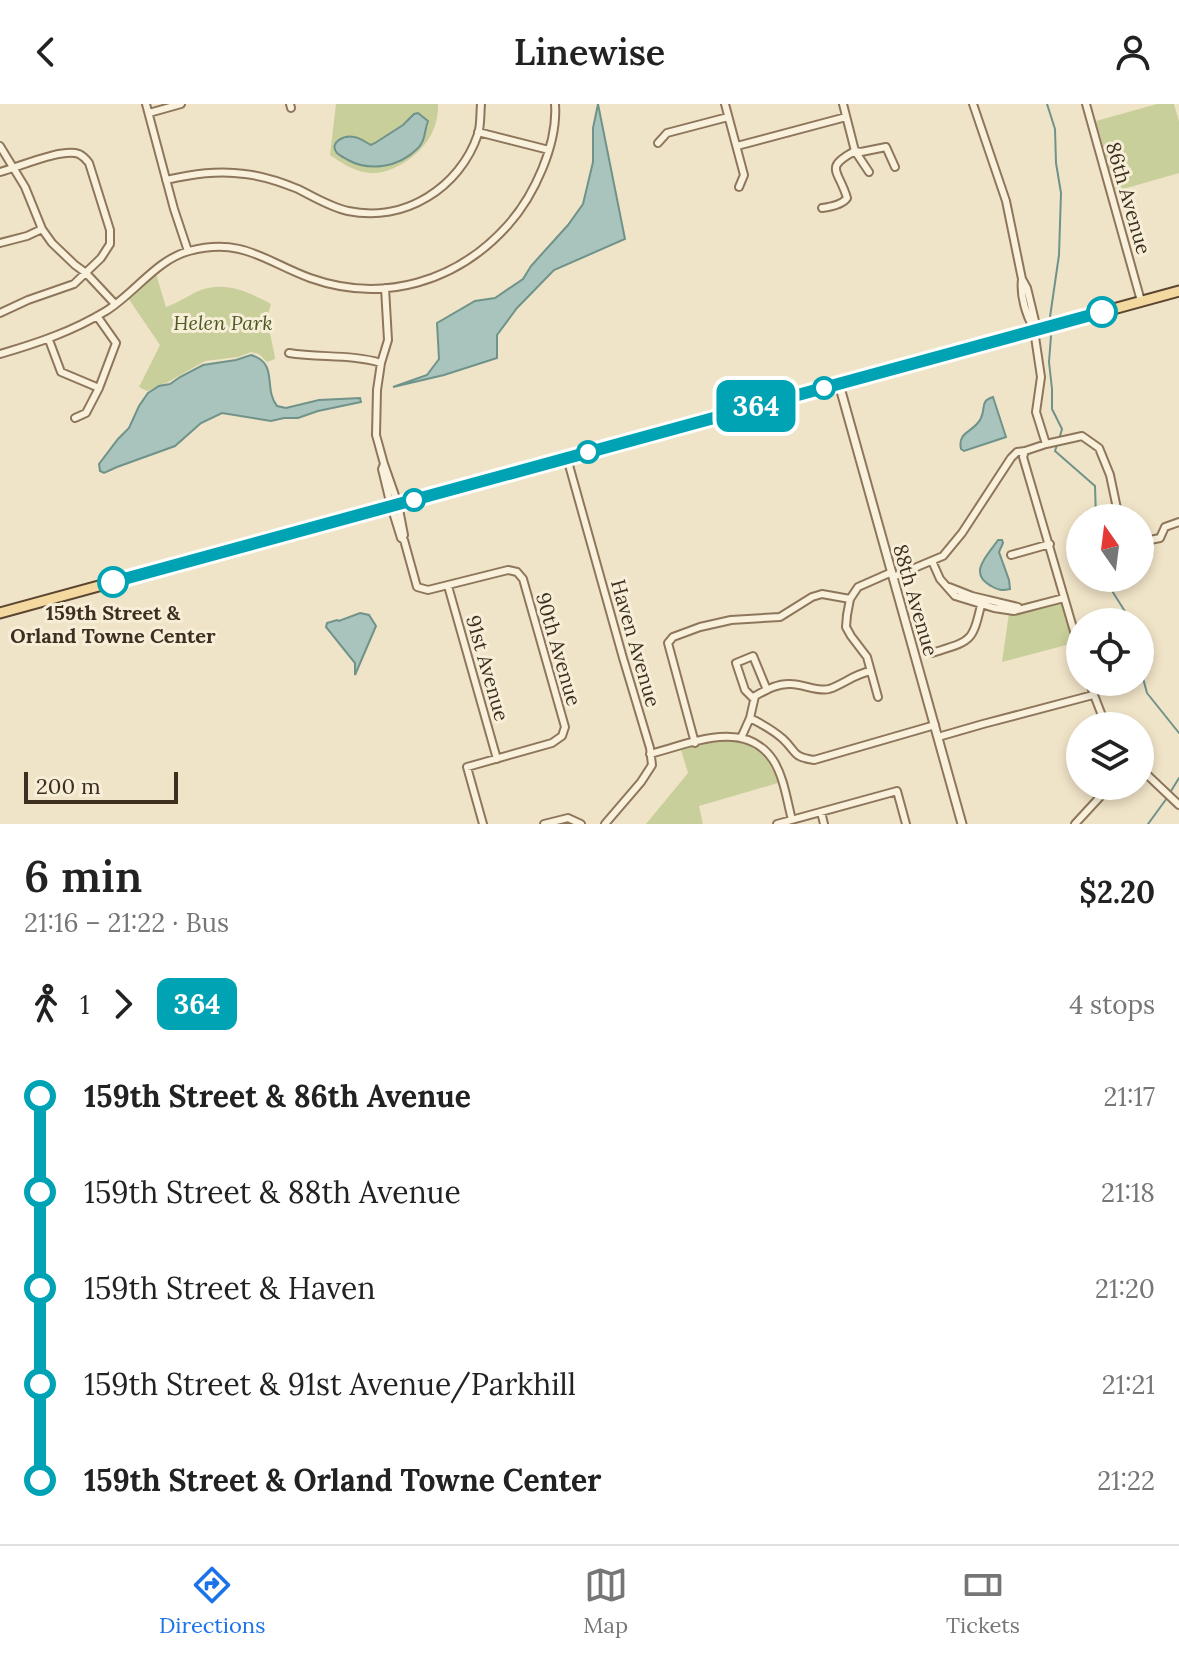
<!DOCTYPE html>
<html lang="en">
<head>
<meta charset="utf-8">
<style>
	body { margin:0; font-family:Lora,serif; background:#f2f2f2; color:#222; height:100vh; display:flex; flex-direction:column; font-size:30px; white-space:nowrap }
	* { box-sizing:border-box; margin:0 }
	p { font-size:26px; color:#767676 }
	.icon { flex:none; width:44px; height:44px; fill:none; stroke:currentColor; stroke-width:2; stroke-linecap:round; stroke-linejoin:round }
	.map { position:relative; height:720px; overflow:hidden }
	.panel { display:flex; flex-direction:column; background:#fff; flex:1 }
	.panel>* { flex:none }
	.badge { padding:0 16px; border-radius:12px; font-size:28px; line-height:52px }
	.needle { width:52px; rotate:346deg }
	.buttons { position:absolute; left:1066px; top:400px; display:grid; gap:16px }
	.buttons a { display:grid; place-items:center; width:88px; height:88px; border-radius:50%; background:#fff; box-shadow:0 4px 12px #0003; font-size:40px }
	.scale { position:absolute; left:24px; bottom:20px; width:154px; box-sizing:border-box; padding-left:8px; border:4px solid #3d2e20; border-top:0; font-size:22px; line-height:28px; white-space:nowrap; color:#3d2e20; -webkit-text-stroke:6px #f7eed8; paint-order:stroke }
	.map>.badge { position:absolute; translate:-50% -50%; box-shadow:0 0 0 4px #fff }
	.legs { display:flex; align-items:center; gap:12px; height:88px; padding:0 24px; font-size:26px }
	.legs p { margin-inline-start:auto }
	.summary { display:flex; align-items:center; justify-content:space-between; height:136px; padding:0 24px }
	h1 { font-size:44px; font-weight:600; line-height:60px }
	ul { padding:0 24px; list-style:none }
	li { display:flex; align-items:center; gap:28px; height:96px; font-size:30px }
	li i { display:grid; place-items:center; width:12px; height:100%; margin:0 10px; background:currentColor }
	li i::after { content:''; width:20px; height:20px; margin:-10px; border:6px solid; border-radius:50%; background:#fff }
	li p { margin-inline-start:auto }
	li:first-child i { background:linear-gradient(#0000 50%,currentColor 0) }
	li:last-child i { background:linear-gradient(currentColor 50%,#0000 0) }
	header { display:flex; justify-content:space-between; align-items:center; height:104px; padding:0 24px; background:#fff; font-size:36px; font-weight:600 }
	.tabs { display:flex; justify-content:space-around; align-items:center; height:112px; border-top:2px solid #e0e0e0; background:#fff; font-size:22px; color:#767676 }
	.tabs a { display:grid; justify-items:center; gap:4px }
	.tabs .current { color:#1a73e8 }
	.map>svg:first-child { display:block }
	.green { fill:#c9cf9b }
	.water { fill:#a9c4bc; stroke:#6f938a; stroke-width:2 }
	.lines { fill:none; stroke-linecap:round; stroke-linejoin:round }
	.stream { stroke:#6f938a; stroke-width:2 }
	.minor-casing { stroke:#8d765c; stroke-width:10 }
	.tertiary-casing { stroke:#8d765c; stroke-width:11 }
	.primary-casing { stroke:#5b4430; stroke-width:13 }
	.minor { stroke:#faf1dc; stroke-width:6 }
	.tertiary { stroke:#faf1dc; stroke-width:7 }
	.primary { stroke:#f3d9a0; stroke-width:9 }
	.line-1-casing { stroke:#fff; stroke-width:18 }
	.line-1 { stroke:#00a3b4; stroke-width:12 }
	.stop-1-dot { fill:#fff; stroke:#00a3b4; stroke-width:4 }
	.labels { text-anchor:middle; dominant-baseline:central; stroke-width:6; stroke-linejoin:round; paint-order:stroke }
	.street-label { font-size:20px; fill:#3d2e20; stroke:#f7eed8 }
	.park-label { font-size:20px; font-style:italic; fill:#4d5a26; stroke:#f7eed8 }
	.stop-label { font-size:20px; font-weight:bold; fill:#3d2e20; stroke:#f7eed8 }
</style>
</head>
<body>
<header><svg class="icon" aria-label="back" viewBox="0 0 24 24"><path d="M15 5l-7 7 7 7"/></svg>Linewise<svg class="icon" aria-label="person" viewBox="0 0 24 24"><circle cx="12" cy="8" r="4"/><path d="M4 21q1-7 8-7t8 7"/></svg></header>
<div class="map">
<svg width="1179" height="720" viewBox="0 0 1179 720">
	<rect width="100%" height="100%" fill="#f0e4c8"/>
	<path class="green" d="M336,0h102c1,30 -18,52 -44,64 -7,3 -16,6 -24,5 -14,-1 -29,-10 -40,-18z
		M1157,0h17l5,17v52l-63,18 -20,-70z
		M156,170l10,33c11,-4 20,-10 30,-15 27,-12 51,-1 75,12 -7,20 2,35 4,55l-8,3 -8,-8 -8,-2 -13,5 -33,4 -37,21 -21,9 -8,-4 21,-42 -32,-47z
		M1057,498l5,1 2,4 10,36 -72,19 7,-49z
		M728,635c28,5 40,16 50,44l-79,23 4,18h-57l42,-51 -7,-23 34,-10z"/>
	<path class="water" d="M598,0l27,135 -71,31 -37,38 -20,27v23l-53,17 -51,12 34,-12 12,-16 -2,-36 38,-22 20,-3 28,-19 8,-13 37,-41 15,-21 10,-42v-34z
		M418,9l10,8c-4,10 -2,20 -11,28 -18,18 -47,23 -69,11 -3,-2 -8,-4 -11,-7 -9,-11 8,-18 17,-16 7,1 11,5 17,8l4,-2 28,-18 11,-11z
		M251,251c28,8 12,34 26,51l9,2 33,-8 41,-2 1,4 -43,9 -20,7h-14l-13,3 -49,-8 -21,10 -26,23 -58,21 -13,6 -4,-2 -1,-7 19,-25 11,-11 10,-22 9,-13 11,-7 11,-2 10,-7 23,-12 33,-5z
		M993,293l13,40 -42,14 -3,-2c-4,-18 14,-17 20,-31 5,-11 -1,-17 12,-21z
		M998,436h4l1,3 -4,9 10,28 1,9c-8,2 -12,1 -19,-3 -24,-13 -3,-31 7,-46z
		M360,509l9,2 7,11 -21,49v-12l-29,-36 1,-4 10,-3 2,1z"/>
	<g class="lines">
		<path class="stream" d="M1047,0l8,25 1,34 5,30 -2,62 -9,62
			M1051,232l-2,26 3,27v20l10,20 -2,7
			M1057,341l-2,6 40,35 1,32
			M1107,474v5l19,30 2,9
			M1140,563l7,26 32,40
			M1171,687l8,-13
			M1148,720l19,-26"/>
		<defs>
			<path id="minor" d="M146,0l28,105 14,42
				M290,0l1,4
				M725,0l19,71 -5,12
				M843,0l12,47 6,1 25,-5 9,20
				M973,0l33,97 16,78 5,9 8,33 -1,9 7,47 -5,35 10,32
				M1086,0l55,197
				M149,9l32,-9
				M478,28l71,18
				M658,39l9,-10 61,-16
				M0,42l25,41 17,42 10,14 23,22 11,8 29,31
				M737,42l109,-29
				M0,68c19,-5 61,-24 79,-18 4,2 7,5 10,9l21,67v14l-9,14 -27,26 -46,16 -28,13
				M166,76c27,-6 52,-10 79,-6 18,2 36,8 53,15 16,8 32,18 50,22 56,12 112,-23 130,-77 3,-9 2,-20 3,-30
				M822,104c8,-1 20,-3 25,-10 -8,-28 -24,-30 8,-47l14,21
				M0,139l27,-7 15,-7
				M1022,175c-2,17 4,36 12,50
				M385,184l3,52 -7,23 -4,27 -1,45 8,29 14,40 6,31
				M49,236l12,32 38,16
				M289,249c31,5 62,1 92,10
				M0,250c38,-11 73,-23 106,-43 29,-18 50,-51 83,-60 54,-14 75,10 121,27 73,26 147,4 198,-53 26,-29 50,-81 47,-121
				M75,314l11,-5 13,-25 17,-45 -19,-27
				M567,354l56,200 27,90 2,17 -11,17 -36,42
				M384,360l-2,5 9,37 10,32 3,2 13,47 11,3 80,-20 9,2 6,7 42,148 -3,9 -10,7 -85,24 16,57
				M1140,438l20,-4 5,-11 14,-5
				M1011,451l39,-11
				M932,457l8,18 15,17 39,12 20,3 50,-13
				M893,473l50,-21 19,-23 49,-75 6,-6 8,-1
				M448,482l49,173
				M949,483l23,9 46,11
				M1076,534l-53,-181 2,-6 21,-7 36,-8 17,12 11,27 9,43
				M932,549c41,-13 40,-10 50,-52
				M1089,578l17,44
				M878,593l-11,-40 -16,-21 -5,-9 1,-12 3,-16 8,-12 34,-15
				M754,595l-9,-9 -9,-27 17,-7 14,34
				M750,614c12,6 23,12 33,21 14,13 9,18 31,21l121,-35
				M938,633l45,-13 110,-29
				M741,634l9,-20 5,-22c11,-6 23,-13 36,-12 12,0 27,8 38,5 15,-5 25,-15 42,-18
				M695,639l-27,-100 5,-6 27,-10 31,-7 49,-3 32,-20 10,-3 28,5
				M650,650c39,-10 95,-36 123,6 11,17 14,41 19,60
				M1140,664l39,37
				M821,708l3,12
				M544,720l24,-6 13,6
				M777,720l120,-33 9,33
				M1075,720l35,-38"/>
			<path id="tertiary" d="M839,280l123,440"/>
			<path id="primary" d="M0,509l1179,-322"/>
		</defs>
		<use href="#minor" class="minor-casing"/>
		<use href="#tertiary" class="tertiary-casing"/>
		<use href="#primary" class="primary-casing"/>
		<use href="#minor" class="minor"/>
		<use href="#tertiary" class="tertiary"/>
		<use href="#primary" class="primary"/>
	</g>
	<g class="lines">
		<defs>
			<path id="line-1" d="M113,478l989,-270"/>
		</defs>
		<use href="#line-1" class="line-1-casing"/>
		<use href="#line-1" class="line-1"/>
	</g>
	<g class="stop-1-dot">
		<circle cx="1102" cy="208" r="14"/>
		<circle cx="824" cy="284" r="10"/>
		<circle cx="588" cy="348" r="10"/>
		<circle cx="414" cy="396" r="10"/>
		<circle cx="113" cy="478" r="14"/>
	</g>
	<g class="labels">
		<g class="street-label">
			<text transform="translate(1129 94) rotate(74)">86th Avenue</text>
			<text transform="translate(916 496) rotate(74)">88th Avenue</text>
			<text transform="translate(636 539) rotate(74)">Haven Avenue</text>
			<text transform="translate(559 545) rotate(74)">90th Avenue</text>
			<text transform="translate(488 564) rotate(74)">91st Avenue</text>
		</g>
		<g class="park-label">
			<text x="223" y="218">Helen Park</text>
		</g>
		<g class="stop-label">
			<text x="113" y="508">159th Street &amp;<tspan x="113" dy="23">Orland Towne Center</tspan></text>
		</g>
	</g>
</svg>
<div class="buttons">
<a><svg class="needle" viewBox="-14 -14 28 28"><path d="M0-13l5 13h-10z" fill="#e53935"/><path d="M0 13l5-13h-10z" fill="#767676"/></svg></a>
<a><svg class="icon" aria-label="locate" viewBox="0 0 24 24"><circle cx="12" cy="12" r="6"/><path d="M12 2v4M12 18v4M2 12h4M18 12h4"/></svg></a>
<a><svg class="icon" aria-label="layers" viewBox="0 0 24 24"><path d="M12 4l9 5-9 5-9-5zM3 14l9 5 9-5"/></svg></a>
</div>
<div class="scale">200 m</div>
<b class="badge" style="left:756px;top:302px;background:#00a3b4;color:#fff">364</b>
</div>
<section class="panel">
<div class="summary"><div><h1>6 min</h1><p>21:16 – 21:22 · Bus</p></div><b>$2.20</b></div>
<div class="legs"><svg class="icon" aria-label="walk" viewBox="0 0 24 24"><circle cx="13" cy="4" r="2"/><path d="M13 8l-2 6 4 7M11 14l-3 7M7 12l3-4h3l4 4"/></svg>1<svg class="icon" aria-label="forward" viewBox="0 0 24 24"><path d="M9 5l7 7-7 7"/></svg><b class="badge" style="background:#00a3b4;color:#fff">364</b><p>4 stops</p></div>
<ul>
<li><i style="color:#00a3b4"></i><b>159th Street &amp; 86th Avenue</b><p>21:17</p></li>
<li><i style="color:#00a3b4"></i><span>159th Street &amp; 88th Avenue</span><p>21:18</p></li>
<li><i style="color:#00a3b4"></i><span>159th Street &amp; Haven</span><p>21:20</p></li>
<li><i style="color:#00a3b4"></i><span>159th Street &amp; 91st Avenue/Parkhill</span><p>21:21</p></li>
<li><i style="color:#00a3b4"></i><b>159th Street &amp; Orland Towne Center</b><p>21:22</p></li>
</ul>
</section>
<nav class="tabs">
<a class="current"><svg class="icon" aria-label="directions" viewBox="0 0 24 24"><path d="M12 3l9 9-9 9-9-9zM9 14v-3h6M13 9l2 2-2 2"/></svg>Directions</a>
<a><svg class="icon" aria-label="map" viewBox="0 0 24 24"><path d="M3 6l6-2 6 2 6-2v14l-6 2-6-2-6 2zM9 4v14M15 6v14"/></svg>Map</a>
<a><svg class="icon" aria-label="tickets" viewBox="0 0 24 24"><path d="M3 7h18v10H3zM15 7v10"/></svg>Tickets</a>
</nav>
</body>
</html>
